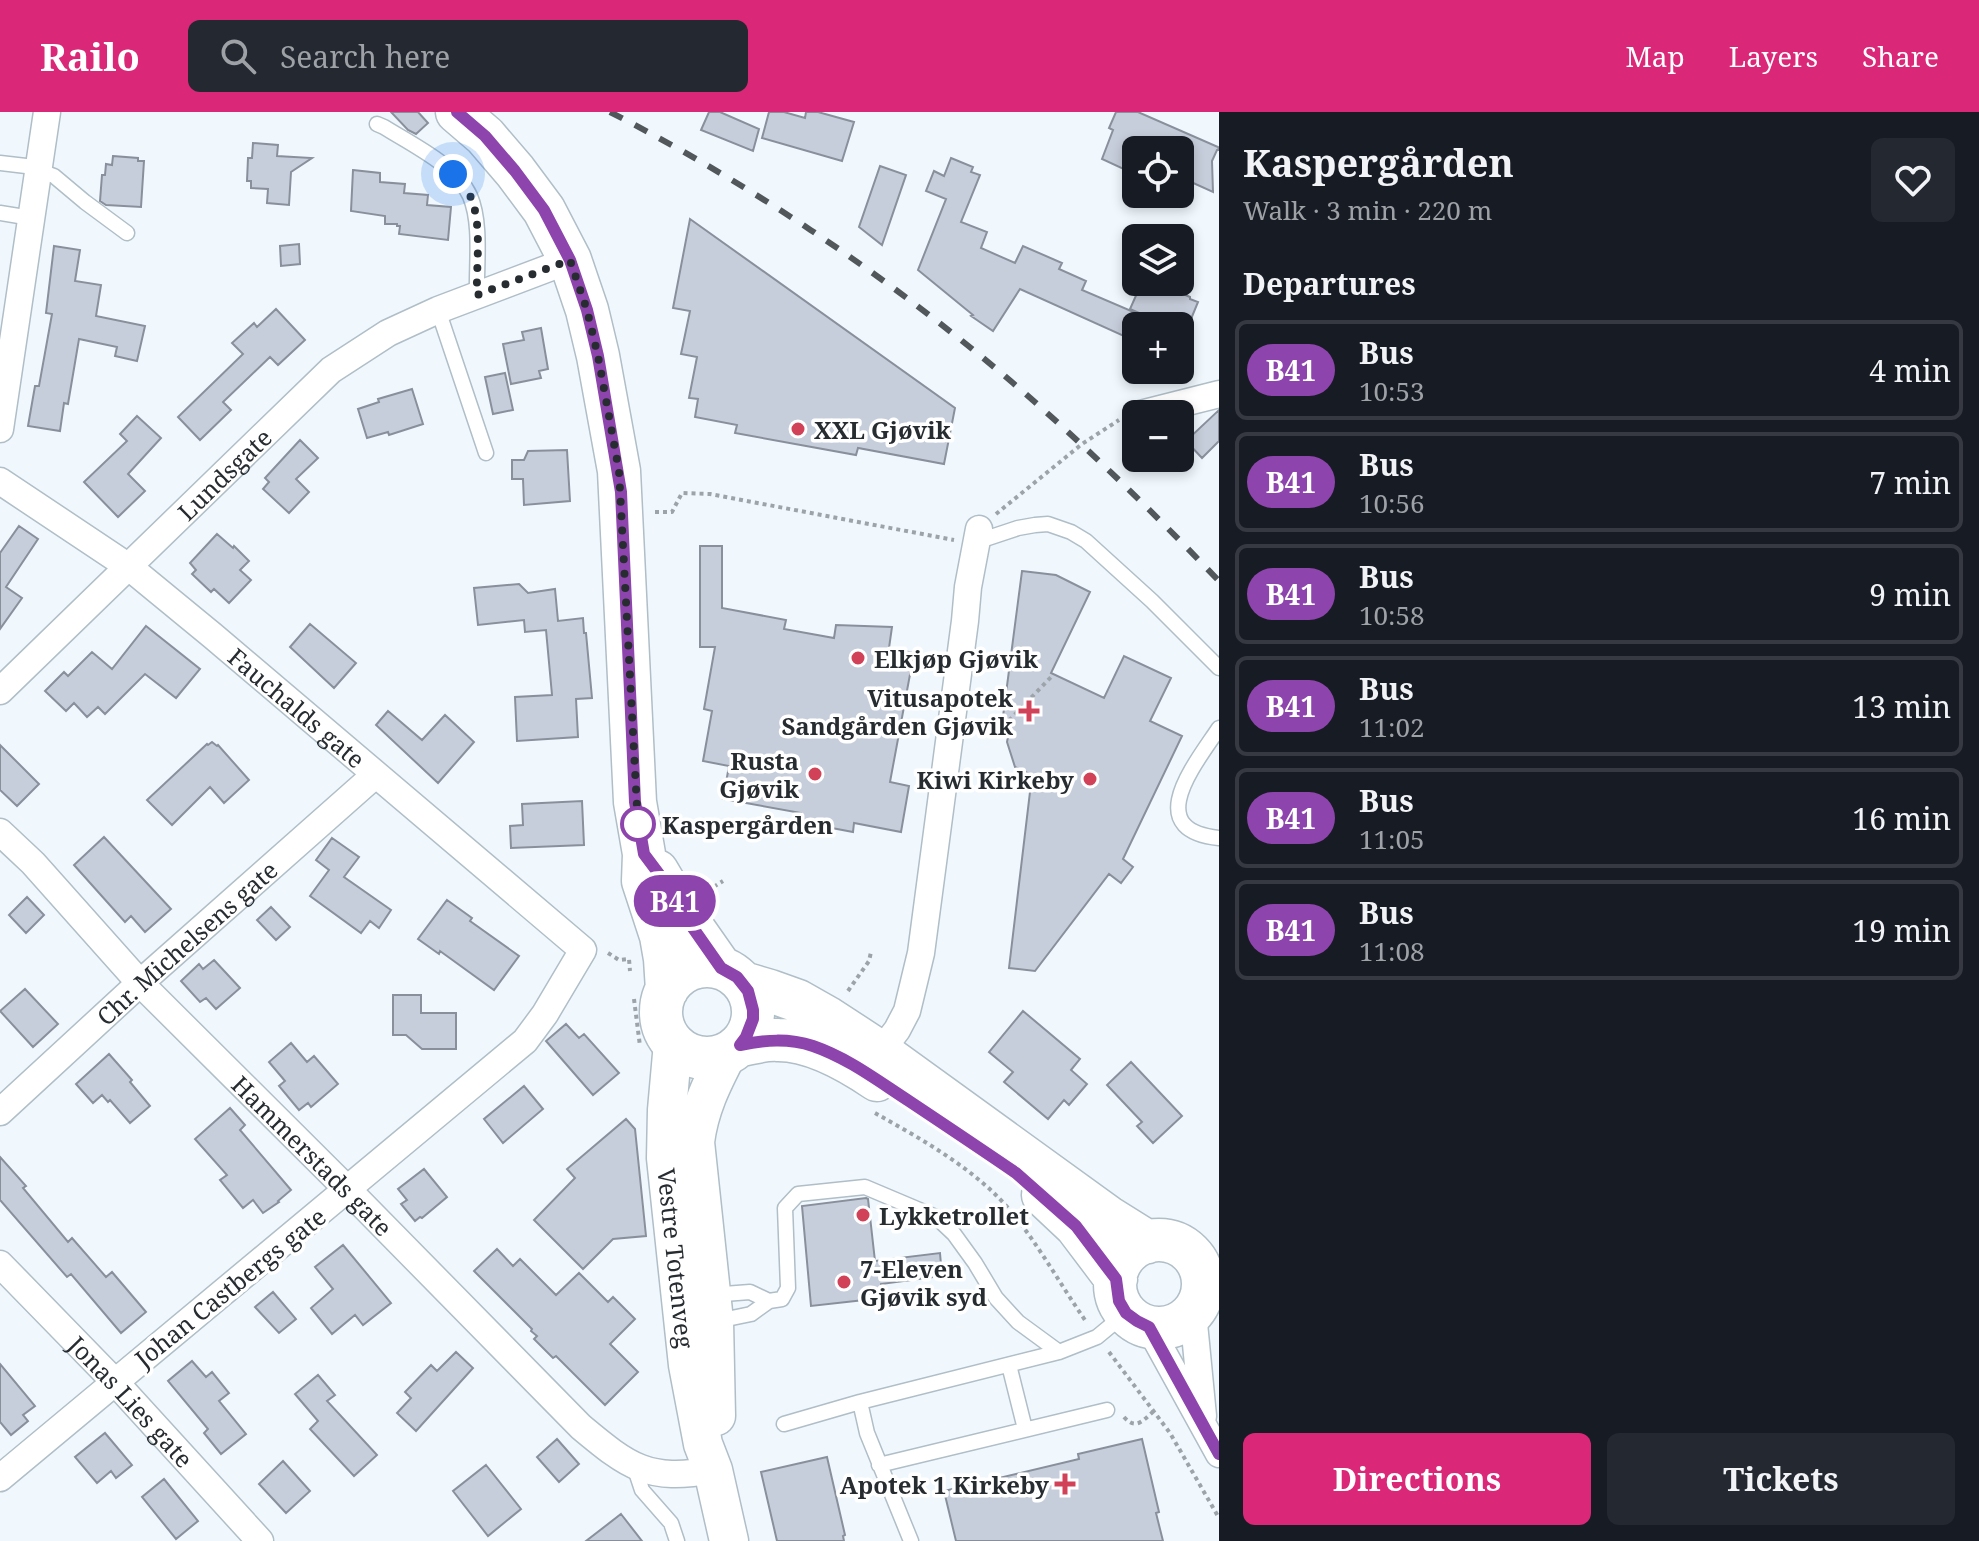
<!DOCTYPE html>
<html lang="en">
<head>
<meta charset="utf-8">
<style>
	body { margin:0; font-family:"Noto Serif",serif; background:#242831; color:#f1f3f6; height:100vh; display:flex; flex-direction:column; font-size:30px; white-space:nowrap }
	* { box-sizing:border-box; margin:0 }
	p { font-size:26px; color:#9ea1a6 }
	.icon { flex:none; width:44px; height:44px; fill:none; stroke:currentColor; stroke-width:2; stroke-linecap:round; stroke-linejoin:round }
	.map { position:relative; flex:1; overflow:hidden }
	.panel { display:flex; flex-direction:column; background:#171b24; width:760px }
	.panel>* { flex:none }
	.badge { padding:0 16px; border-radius:26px; font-size:28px; line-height:52px }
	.tools { position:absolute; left:1122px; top:24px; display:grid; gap:16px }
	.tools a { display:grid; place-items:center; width:72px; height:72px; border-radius:12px; background:#171b24; box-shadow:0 4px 12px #0003; font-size:40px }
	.you { position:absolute; width:40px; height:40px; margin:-20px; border:6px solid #fff; border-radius:50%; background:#1a73e8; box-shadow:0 0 0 12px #1a73e833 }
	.map>.badge { position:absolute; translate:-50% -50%; box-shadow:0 0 0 4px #fff }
	h2 { padding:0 24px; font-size:30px; line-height:72px }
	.round { display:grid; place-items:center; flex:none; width:84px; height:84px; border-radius:12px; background:#242831 }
	.summary { display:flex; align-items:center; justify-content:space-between; height:136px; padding:0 24px }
	h1 { font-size:38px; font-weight:700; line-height:60px }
	.cta { display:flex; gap:16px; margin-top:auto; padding:16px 24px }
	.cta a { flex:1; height:92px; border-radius:12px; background:#db2777; color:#fff; font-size:32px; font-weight:700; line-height:92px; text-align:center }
	.cta a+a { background:#242831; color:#f1f3f6 }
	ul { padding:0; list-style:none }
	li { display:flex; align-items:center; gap:24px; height:100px; margin:0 16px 12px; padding:0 8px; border:4px solid #363941; border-radius:12px }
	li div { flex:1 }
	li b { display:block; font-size:30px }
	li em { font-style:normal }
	li .badge { min-width:88px; font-weight:700; text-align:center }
	header { display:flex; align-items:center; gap:48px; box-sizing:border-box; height:112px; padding:0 40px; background:#db2777; color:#fff }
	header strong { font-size:38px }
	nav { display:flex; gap:44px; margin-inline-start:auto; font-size:28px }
	.search { width:560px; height:72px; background:#242831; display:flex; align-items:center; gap:20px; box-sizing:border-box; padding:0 28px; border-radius:12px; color:#9ea1a6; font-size:30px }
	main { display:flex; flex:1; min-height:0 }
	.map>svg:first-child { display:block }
	.building { fill:#c7cedb; stroke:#89909c; stroke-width:2 }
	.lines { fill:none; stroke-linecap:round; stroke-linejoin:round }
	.service-casing { stroke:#b0bec7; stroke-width:17 }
	.minor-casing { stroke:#b0bec7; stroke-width:29 }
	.secondary-casing { stroke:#b0bec7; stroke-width:41 }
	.primary-casing { stroke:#b0bec7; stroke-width:45 }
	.path { stroke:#9da4a9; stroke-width:4; stroke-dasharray:4 4; stroke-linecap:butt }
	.service { stroke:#fff; stroke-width:14 }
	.minor { stroke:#fff; stroke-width:26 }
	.secondary { stroke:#fff; stroke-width:38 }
	.primary { stroke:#fff; stroke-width:42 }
	.rail { stroke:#52575c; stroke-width:6; stroke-dasharray:14 14; stroke-linecap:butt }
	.line-casing { stroke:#fff; stroke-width:18 }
	.line { stroke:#8e44ad; stroke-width:12 }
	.walk { stroke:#272c30; stroke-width:8; stroke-dasharray:0 14.4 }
	.poi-dot { fill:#d14158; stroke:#fff; stroke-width:3 }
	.stop-dot { fill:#fff; stroke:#8e44ad; stroke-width:4 }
	.labels { text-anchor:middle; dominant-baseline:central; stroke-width:7; stroke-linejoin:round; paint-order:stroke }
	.poi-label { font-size:24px; font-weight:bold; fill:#272c30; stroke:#fff; text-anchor:start }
	.street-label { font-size:24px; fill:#272c30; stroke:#fff }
	.stop-label { font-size:24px; font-weight:bold; fill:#272c30; stroke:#fff; text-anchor:start }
</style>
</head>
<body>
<header>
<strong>Railo</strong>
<div class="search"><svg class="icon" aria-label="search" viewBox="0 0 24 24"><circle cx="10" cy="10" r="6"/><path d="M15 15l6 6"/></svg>Search here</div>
<nav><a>Map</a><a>Layers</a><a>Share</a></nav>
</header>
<main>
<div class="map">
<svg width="1219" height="1429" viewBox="0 0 1219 1429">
	<rect width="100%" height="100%" fill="#f0f8fe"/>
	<path class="building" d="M391,0h27l10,11 -12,11 -8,-4z
		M709,0h11l39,17 -6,22 -52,-21z
		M769,0h15l21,6 1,-6h12l36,10 -12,39 -80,-23z
		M1116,0h22l80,35 1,3h-2l-5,11 1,31 -33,-15v-27h-44v8l-6,14 -28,-13 11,-29 -4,-2z
		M253,31l25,2 -1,11 35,2 -21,14 -2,33 -22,-2 1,-14 -17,-1v-7h-4l1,-23h4z
		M113,44l25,2v3h6l-3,46 -35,-2 -6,-4 2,-26h3l1,-11 6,1z
		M951,46l22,9 -2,5 9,3 -19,47 26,10 -6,16 34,15 8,-17 39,17 -3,6 27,12 -4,9 54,23 -10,24 -106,-48 -27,42 -22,-15 2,-1 -55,-45 28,-71 -20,-8 8,-20 10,5z
		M880,54l26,9 -24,70 -23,-18z
		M353,58l27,3v9l25,2 -1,9 24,2 -1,10 24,2 -3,33 -49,-6 1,-8h-3v-2h-12v-8l-34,-5z
		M690,107l265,189 -11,56 -86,-16 -2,7 -121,-22 2,-8 -42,-8 3,-18 -9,-1 8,-41 -16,-3 9,-43 -17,-3z
		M299,132l1,20 -19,2 -1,-20z
		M54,134l26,4 -5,31 26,4 -5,31 49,10 -8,35 -22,-5 2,-9 -38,-8 -11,65 -4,-1 -4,28 -32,-5 7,-40h4l13,-72 -6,-1z
		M1142,170h14l34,15v2l8,3 -9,22 -20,-7 -3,8 -36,-16z
		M276,197l29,31 -27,25 -8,-8 -47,45 8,8 -31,30 -22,-23 65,-63 -11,-11 22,-20 3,4z
		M541,216l7,41 -9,2 2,7 -30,6 -8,-40 21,-4 -2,-8z
		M505,261l8,37 -20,4 -8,-37z
		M412,277l11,35 -34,11 -1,-3 -21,6 -9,-29 21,-7 -1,-3z
		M1219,298v31l-17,17 -16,-17z
		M137,304l24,22 -33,36 17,17 -27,26 -34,-35 43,-41 -7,-7z
		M300,328l18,18 -22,21 13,13 -20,21 -26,-24 6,-7 -4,-4z
		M567,338l3,51 -46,4 -1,-26h-11v-19h12l4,-9z
		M19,414l19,13 -32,48 16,11 -22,31v-76z
		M217,422l16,14 1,-2 15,15 -9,9 11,10 -22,23 -15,-14 -3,3 -19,-18 4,-4 -6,-7z
		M700,434h22v62l64,12 -2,9 50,9 2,-13 56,2 -3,21 25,5 -24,129 19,4 -8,46 -47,-9 -1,9 -53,-10 1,-9 -78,-14 6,-33 -26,-5 9,-50 -8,-2 11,-62h-15z
		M1022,459l34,4 34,17 -39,81 53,25 20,-42 47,22 -21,43 32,15 -59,123 10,8 -12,16 -12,-9 -74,97 -26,-3 23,-193 -17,-8 -8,-25 3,-15 -8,-3z
		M519,472l9,9 27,-4 3,32 25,-3 1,15h2l6,65 -16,1 2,38 -61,4 -2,-44 37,-2 -6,-65 -21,2 -1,-12 -46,5 -4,-37z
		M310,512l46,39 -22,25 -44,-41z
		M146,514l54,43 -24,29 -31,-24 -40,40 -7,-7 -11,10 -13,-14 -8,8 -21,-20 19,-19 4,4 24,-24 20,17z
		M388,599l34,29 23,-25 29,27 -36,41 -62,-58z
		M212,630l5,4 1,-1 31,35 -25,23 -14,-16 -38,38 -25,-25 60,-56 1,1z
		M0,633l39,39 -22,22 -17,-16z
		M582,689l2,44 -73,3 -1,-22 13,-1 -1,-21z
		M104,725l67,72 -26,23 -14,-16 -6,6 -51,-57z
		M332,726l27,19 -15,20 47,33 -12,18 -9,-7 -9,12 -51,-37 19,-26 -13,-10z
		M27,785l17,18 -18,18 -17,-18z
		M447,788l25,18 -2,3 49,35 -25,34 -54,-39 -1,3 -21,-15z
		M271,795l19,20 -14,13 -19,-20z
		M214,848l26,28 -24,21 -10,-11 -6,4 -19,-21 18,-17 4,5z
		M25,877l33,35 -25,23 -33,-36z
		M393,883h28v18h35v36h-34l-16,-14h-13z
		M1023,899l57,48 -9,11 16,14 -18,21 -5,-5 -16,19 -44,-37 9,-10 -24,-20z
		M566,912l13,14 5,-4 35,39 -26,22 -47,-54z
		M291,931l16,19 7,-6 24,28 -27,23 -3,-4 -9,7 -20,-24 6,-5 -16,-19z
		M109,942l23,26 -2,2 20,24 -20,17 -20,-23 -2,2 -6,-7 -9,8 -17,-19z
		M1131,950l51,54 -29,27 -16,-17 5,-4 -35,-37z
		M524,974l19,23 -40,34 -19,-24z
		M230,996l15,17 -5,5 51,60 -13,11 1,1 -16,11 -10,-13 -10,8 -23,-28 7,-5 -32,-36z
		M626,1007l9,10 11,107 -33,3 -30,30 -49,-49 41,-42 -8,-9z
		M0,1045l26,29 -3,2 45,54 4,-4 34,39 6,-5 34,40 -25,21 -50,-59 -4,3 -67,-77z
		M424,1057l23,28 -25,21 -2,-1 -5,4 -14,-17 6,-4 -9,-11z
		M866,1086l2,1 7,62 65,-8 2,23 -61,8 1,14 -71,8 -9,-100z
		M343,1133l48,58 -28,22 -8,-10 -23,19 -21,-26 22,-19 -18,-22z
		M497,1137l16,17 7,-7 36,36 23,-22 29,29 5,-5 22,22 -25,25 28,28 -33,33 -49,-49 -3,2 -19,-19 3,-3 -6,-5 1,-2 -58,-58z
		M273,1180l23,27 -17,14 -24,-26z
		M456,1240l17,16 -57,63 -19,-18 14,-15 -6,-6 26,-27 6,6z
		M192,1249l14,16 6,-5 17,21 -10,8 27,33 -25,20 -17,-21 4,-4 -40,-48z
		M0,1252l35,42 -12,9 5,6 -17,14 -11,-13z
		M318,1263l17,20 -8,6 50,54 -23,21 -44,-47 8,-8 -23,-27z
		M105,1321l27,32 -16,13 -5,-7 -14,12 -22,-26z
		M557,1327l22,25 -20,18 -22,-25z
		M1142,1327l17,73 -3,1 7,28h-207l-12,-50 135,-32 -1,-5z
		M827,1345l18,78 -2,1 1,5h-67l-16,-69z
		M283,1349l27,30 -24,22 -27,-29z
		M486,1353l35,44 -33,27 -35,-45z
		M164,1367l34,42 -22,18 -34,-42z
		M621,1402l21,27h-56z"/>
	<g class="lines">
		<defs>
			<path id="service" d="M377,12l7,3c27,17 73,39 86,69 12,28 6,70 7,99
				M0,51l26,3 28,10 31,26 42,31
				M0,101l31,5
				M438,198l48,143
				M976,430l42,-14 17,-3 13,-1 23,8 15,9 66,60 67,67
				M1219,616c-23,35 -79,102 0,110
				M711,1183l39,-3 19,9
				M717,1209l34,-7 18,-13 13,-2 6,-11 -3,-80 13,-14 67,-7 71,30 18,17 21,29 21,35 22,24 41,30
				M1009,1253l16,64
				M860,1290l7,31 44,108
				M784,1312l76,-22 199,-50 38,-15 29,-24
				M879,1353l228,-55
				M634,1354l8,24 29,33 6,18"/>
			<g id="minor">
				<path d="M1140,302l79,-20"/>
				<path d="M0,317l47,-317"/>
				<path id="s1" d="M0,369l129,86 84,69 370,314 -38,64 -20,27 -525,437"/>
				<path id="s2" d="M0,579l331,-321 57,-37 50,-23 132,-50"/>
				<path id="s3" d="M0,720l33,31 107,120 208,207 233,237c48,40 67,55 132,43"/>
				<path d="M880,940l17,-22 10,-19 14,-58 44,-332 3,-34 11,-58"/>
				<path id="s4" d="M0,1000l140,-129 235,-208"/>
				<path id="s5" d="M0,1152l115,118 145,159"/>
				<path d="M1193,1201l10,103"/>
				<path d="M1149,1215l70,127"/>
			</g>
			<g id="secondary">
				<path id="s6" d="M673,931l-6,67 -1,48 22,207 15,79 10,26 16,71"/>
				<path d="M716,1304l-2,-95 -19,-179c4,-33 17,-59 32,-88"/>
			</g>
			<path id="primary" d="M457,0l28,24 30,35 29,39 26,50 17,50 11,46 21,115 16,331 9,52 -1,27 18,55 4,23 2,31
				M657,759l22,37 42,60
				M661 900a46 46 0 1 1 92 0a46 46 0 1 1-92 0Z
				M743,871l27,8 28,10 30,17 52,34 228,165 40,25
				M740,933c13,-2 25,-6 38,-5 35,0 71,21 99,40
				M1043,1083l33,31 40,53
				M1115 1172a44 44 0 1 1 88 0a44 44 0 1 1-88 0Z"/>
		</defs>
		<use href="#service" class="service-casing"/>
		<use href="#minor" class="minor-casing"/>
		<use href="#secondary" class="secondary-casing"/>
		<use href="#primary" class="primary-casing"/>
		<path class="path" d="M655,400h17l10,-19 28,1 244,46
			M996,402l86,-70 37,-24
			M998,606v14
			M977,615l21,5
			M998,620l55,-57
			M707,779l16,-10
			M608,841l11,7 10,-1 1,12
			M848,879l21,-30 2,-9
			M634,887l6,47
			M875,1001c48,27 104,58 139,102 27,34 48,72 73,108
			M1109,1240l61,81 49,85
			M1124,1305c12,14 19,3 30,-6"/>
		<use href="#service" class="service"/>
		<use href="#minor" class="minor"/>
		<use href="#secondary" class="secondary"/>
		<use href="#primary" class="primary"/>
		<path class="rail" d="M610,0c144,74 280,166 403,271 72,62 140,129 206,198"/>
	</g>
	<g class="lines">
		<defs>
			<path id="line" d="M457,0l28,24 30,35 29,39 26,50 17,50 11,46 23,136 14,310 9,52 18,24 17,30 42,60 16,9 11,14 5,19v9l-7,18 -6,8c25,-5 48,-7 73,1 35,12 65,35 96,55 36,24 72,48 107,72l60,53 40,53 3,22 7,12 11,8 12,6 70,127"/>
		</defs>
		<use href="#line" class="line-casing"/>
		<use href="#line" class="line"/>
		<path class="walk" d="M453,62c7,8 15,16 19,26 10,28 4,66 5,95l93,-35 17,50 11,46 21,115 19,355v-2"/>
	</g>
	<g class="poi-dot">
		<circle cx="798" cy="317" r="8"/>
		<circle cx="858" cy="546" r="8"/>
		<path d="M1025 587h8v8h8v8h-8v8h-8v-8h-8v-8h8z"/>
		<circle cx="815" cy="662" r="8"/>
		<circle cx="1090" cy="667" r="8"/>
		<circle cx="863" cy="1103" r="8"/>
		<circle cx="844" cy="1170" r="8"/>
		<path d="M1061 1360h8v8h8v8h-8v8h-8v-8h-8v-8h8z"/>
	</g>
	<circle class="stop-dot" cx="638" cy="712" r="16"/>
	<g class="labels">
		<g class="poi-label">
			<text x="814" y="317">XXL Gjøvik</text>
			<text x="874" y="546">Elkjøp Gjøvik</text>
			<text x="1013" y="585" text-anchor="end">Vitusapotek<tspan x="1013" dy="28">Sandgården Gjøvik</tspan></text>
			<text x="799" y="648" text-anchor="end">Rusta<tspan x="799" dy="28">Gjøvik</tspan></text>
			<text x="1074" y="667" text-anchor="end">Kiwi Kirkeby</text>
			<text x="879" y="1103">Lykketrollet</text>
			<text x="860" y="1156">7-Eleven<tspan x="860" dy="28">Gjøvik syd</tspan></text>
			<text x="1049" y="1372" text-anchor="end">Apotek 1 Kirkeby</text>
		</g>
		<g class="street-label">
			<text stroke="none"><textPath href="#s2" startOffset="312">Lundsgate</textPath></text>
			<text stroke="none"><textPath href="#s1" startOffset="374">Fauchalds gate</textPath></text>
			<text stroke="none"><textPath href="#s4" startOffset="252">Chr. Michelsens gate</textPath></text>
			<text stroke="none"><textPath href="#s3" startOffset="450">Hammerstads gate</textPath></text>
			<text stroke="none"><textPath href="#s6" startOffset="216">Vestre Totenveg</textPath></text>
			<text transform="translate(230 1175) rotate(-39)">Johan Castbergs gate</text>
			<text stroke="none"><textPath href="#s5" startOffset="190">Jonas Lies gate</textPath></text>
		</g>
		<g class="stop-label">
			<text x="662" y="712">Kaspergården</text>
		</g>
	</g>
</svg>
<div class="tools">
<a><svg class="icon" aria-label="locate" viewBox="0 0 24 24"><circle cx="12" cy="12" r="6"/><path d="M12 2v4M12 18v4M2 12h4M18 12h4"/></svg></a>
<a><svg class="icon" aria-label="layers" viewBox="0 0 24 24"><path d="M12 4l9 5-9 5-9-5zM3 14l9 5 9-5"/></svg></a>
<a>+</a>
<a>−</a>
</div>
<div class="you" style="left:453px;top:62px"></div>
<b class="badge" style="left:675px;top:789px;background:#8e44ad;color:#fff">B41</b>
</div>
<section class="panel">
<div class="summary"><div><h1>Kaspergården</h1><p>Walk · 3 min · 220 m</p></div><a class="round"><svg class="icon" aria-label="heart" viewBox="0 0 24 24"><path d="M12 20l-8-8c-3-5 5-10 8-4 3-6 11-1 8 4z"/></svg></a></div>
<h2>Departures</h2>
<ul>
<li><span class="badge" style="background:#8e44ad;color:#fff">B41</span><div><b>Bus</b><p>10:53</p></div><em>4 min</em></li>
<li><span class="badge" style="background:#8e44ad;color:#fff">B41</span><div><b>Bus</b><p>10:56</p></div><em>7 min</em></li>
<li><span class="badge" style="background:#8e44ad;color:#fff">B41</span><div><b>Bus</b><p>10:58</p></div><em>9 min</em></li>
<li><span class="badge" style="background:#8e44ad;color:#fff">B41</span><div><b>Bus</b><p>11:02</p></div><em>13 min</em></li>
<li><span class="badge" style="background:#8e44ad;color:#fff">B41</span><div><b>Bus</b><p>11:05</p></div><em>16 min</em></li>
<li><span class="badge" style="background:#8e44ad;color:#fff">B41</span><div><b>Bus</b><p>11:08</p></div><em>19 min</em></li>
</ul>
<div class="cta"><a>Directions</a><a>Tickets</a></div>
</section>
</main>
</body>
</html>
